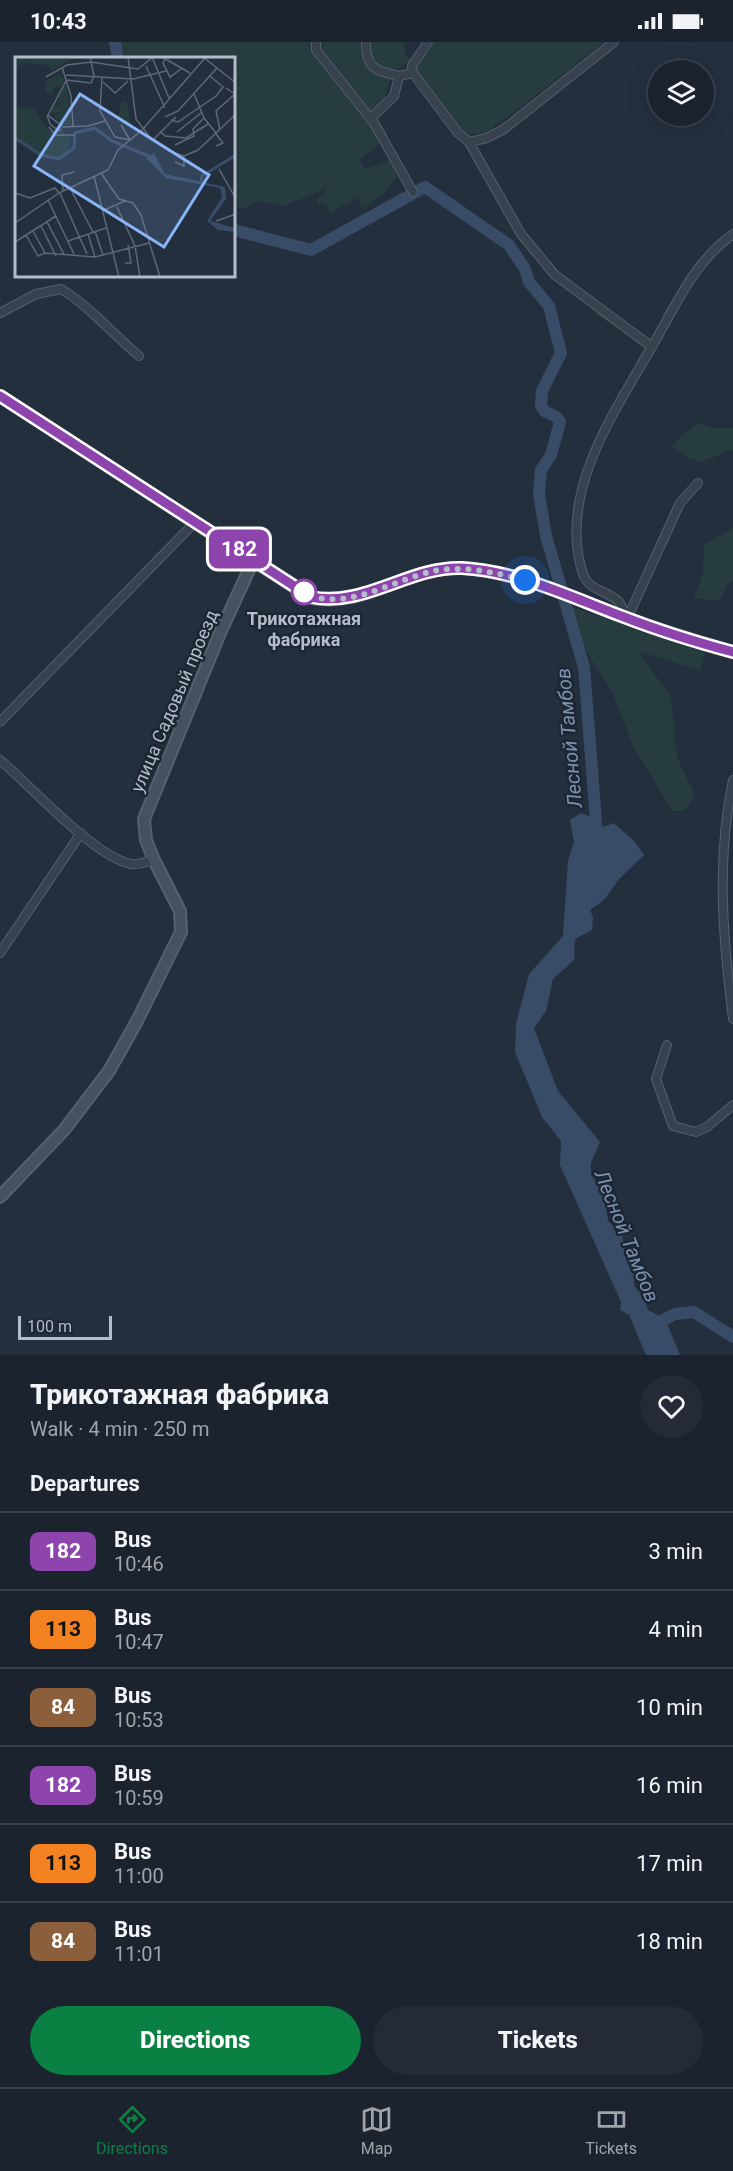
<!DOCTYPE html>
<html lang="en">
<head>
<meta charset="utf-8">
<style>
	body { margin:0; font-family:Roboto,sans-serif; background:#242b36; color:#f1f3f6; height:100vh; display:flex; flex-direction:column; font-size:22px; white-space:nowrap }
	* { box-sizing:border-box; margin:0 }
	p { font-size:20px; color:#a0a4aa }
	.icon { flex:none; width:33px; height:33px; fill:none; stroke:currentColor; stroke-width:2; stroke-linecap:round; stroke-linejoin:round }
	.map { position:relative; height:1313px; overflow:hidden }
	.panel { display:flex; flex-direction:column; background:#1b232e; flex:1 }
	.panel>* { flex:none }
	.badge { padding:0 12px; border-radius:9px; font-size:21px; line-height:39px }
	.tools { position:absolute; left:648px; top:18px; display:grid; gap:12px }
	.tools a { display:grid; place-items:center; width:66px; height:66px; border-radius:50%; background:#1b232e; box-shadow:0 6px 24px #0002,0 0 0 2px #39404a; font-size:30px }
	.scale { position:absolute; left:18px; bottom:15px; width:94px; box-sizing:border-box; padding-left:6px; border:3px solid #b4bcc9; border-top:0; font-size:16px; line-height:21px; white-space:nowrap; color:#b4bcc9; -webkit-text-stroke:4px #1d2633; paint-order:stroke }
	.you { position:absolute; width:30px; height:30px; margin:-15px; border:4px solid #fff; border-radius:50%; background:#1a73e8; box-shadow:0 0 0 9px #1a73e833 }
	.map>.badge { position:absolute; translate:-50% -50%; box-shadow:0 0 0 3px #fff }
	h2 { padding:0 30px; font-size:22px; line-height:54px }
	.round { display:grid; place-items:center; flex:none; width:63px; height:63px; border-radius:32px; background:#242b36 }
	.overview { display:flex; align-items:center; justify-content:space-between; height:102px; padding:0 30px }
	h1 { font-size:28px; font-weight:800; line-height:45px }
	.button { display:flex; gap:12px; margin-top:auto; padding:12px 30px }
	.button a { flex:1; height:69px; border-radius:36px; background:#0b8043; color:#fff; font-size:24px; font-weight:800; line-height:69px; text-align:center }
	.button a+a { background:#242b36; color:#f1f3f6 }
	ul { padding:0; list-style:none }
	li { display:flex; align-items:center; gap:18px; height:78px; padding:0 30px; border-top:2px solid #39404a }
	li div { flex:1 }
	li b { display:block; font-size:22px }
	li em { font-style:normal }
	li .badge { min-width:66px; font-weight:700; text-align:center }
	.status { display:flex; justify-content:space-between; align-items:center; height:42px; padding:0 30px; background:#1b232e; direction:ltr }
	.status svg { height:16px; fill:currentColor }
	.tabs { display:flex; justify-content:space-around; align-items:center; height:84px; border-top:2px solid #39404a; background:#1b232e; font-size:16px; color:#a0a4aa }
	.tabs a { display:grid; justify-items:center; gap:3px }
	.tabs .selected { color:#0b8043 }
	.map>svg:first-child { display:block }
	.green { fill:#263c3f }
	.water { fill:#394c67 }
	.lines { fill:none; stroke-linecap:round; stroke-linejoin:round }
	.river { stroke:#394c67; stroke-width:12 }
	.street-casing { stroke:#565f6c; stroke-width:10 }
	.secondary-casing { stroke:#565f6c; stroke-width:14 }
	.street { stroke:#38414e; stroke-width:8 }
	.secondary { stroke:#465061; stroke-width:10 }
	.line-casing { stroke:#fff; stroke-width:14 }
	.line { stroke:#8e44ad; stroke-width:9 }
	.walk { stroke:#b4bcc9; stroke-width:6; stroke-dasharray:0 10.8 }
	.stop-dot { fill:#fff; stroke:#8e44ad; stroke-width:3 }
	.labels { text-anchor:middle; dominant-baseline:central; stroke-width:5; stroke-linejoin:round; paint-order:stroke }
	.stop-label { font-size:18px; font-weight:bold; fill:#b4bcc9; stroke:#1d2633 }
	.street-label { font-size:18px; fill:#b4bcc9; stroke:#1d2633 }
	.water-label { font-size:20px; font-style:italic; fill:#7c92b1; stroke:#1d2633 }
	.inset-river { fill:none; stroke:#394c67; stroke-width:3 }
	.inset-road { fill:none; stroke:#5e6776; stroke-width:1.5 }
	.view { fill:#8ab4f8; fill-opacity:0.15; stroke:#8ab4f8; stroke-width:3 }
	.inset-edge { fill:none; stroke:#b4bcc9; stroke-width:3 }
</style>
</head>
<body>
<div class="status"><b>10:43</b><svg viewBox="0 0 49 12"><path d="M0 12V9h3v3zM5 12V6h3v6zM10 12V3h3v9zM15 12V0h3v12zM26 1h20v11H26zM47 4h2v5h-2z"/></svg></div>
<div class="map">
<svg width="733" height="1313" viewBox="0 0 733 1313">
	<rect width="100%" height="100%" fill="#242f3e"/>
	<path class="green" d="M121,0h280l4,2v12l8,4 -21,12 -9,33 -18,16 17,4 5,8 -2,6 -25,20 4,10 27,-10 6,17 -13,17 -21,16 -4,-3 1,-7h-5l-25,14 -4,-8 -9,-2 1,-5 9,-9 -2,-2 -13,8 -30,11 -24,-5 -15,8 -5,-2 -4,2v-151h-109z
		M434,0h170l-100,78 -9,4 -4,8 -26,3 -30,-38 -18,-28z
		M597,268l49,36 -8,17 -2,-2 8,-13 -49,-35z
		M697,381l15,5h21v21l-33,13 -14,-5 -15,-11z
		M733,486v52l-6,4 -7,17 -26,-3 9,-25 1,-28z
		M572,565l133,45 -5,19 -62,-20 33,46 6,60 18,39 -10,15h-12l-39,-62 -22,-58 -28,-43z"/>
	<path class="water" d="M581,771l14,5 8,9 11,-4 21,19 9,13 -25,24 -15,21 -14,10 3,7 -1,13 -17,9 -1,21 -21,19 -7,32 -12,17 24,63 42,51 -9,21v12l14,18 3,28 14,13 4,24 8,14v14l9,10 5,14 17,9 15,36h-34l-17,-40 -9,-5 1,-8 -61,-137 1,-24 -19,-24 -27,-65 1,-28 13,-50 34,-38 5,-75 6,-19 -4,-22z"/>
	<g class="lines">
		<path class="river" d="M115,0l3,16
			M234,188l77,20 114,-63 84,58 16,24 4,13 20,24 12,47 -19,38 -1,14c3,11 15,7 19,17l-9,33 -10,15 -2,24 7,42 38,131 13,168
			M652,1284l23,-12 19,-2 39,25"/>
		<defs>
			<path id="street" d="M316,0v8l58,73 39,69
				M366,0c0,26 9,29 33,34
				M428,0l-16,24 1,7 45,60 11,9 52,92 34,41 97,72
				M370,77l24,-23 5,-20 14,-3
				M469,100l18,-4 17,-9 110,-87
				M0,271l36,-19 25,-5c27,16 52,45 78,67
				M627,577c-2,-5 -5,-13 -8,-17 -13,-13 -31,-10 -37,-31 -24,-81 34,-161 72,-228 23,-40 41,-82 79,-109
				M627,577l53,-116 18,-20
				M0,680l196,-201
				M0,718c30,25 94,97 131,104 9,1 15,-2 23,-4
				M733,738c-17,80 -10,159 0,239
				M0,911l81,-120
				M667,1003l-11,34 17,47 23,6 11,-5 26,-22"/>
			<path id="secondary" d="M0,354l311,202c52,10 99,-32 151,-30 56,3 111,30 162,49 36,14 72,24 109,35
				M0,1155l64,-67 45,-59 28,-50 44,-89 -1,-21 -26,-51 -8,-20 -2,-21 76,-186 34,-74"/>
		</defs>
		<use href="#street" class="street-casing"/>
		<use href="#secondary" class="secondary-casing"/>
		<use href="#street" class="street"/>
		<use href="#secondary" class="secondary"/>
	</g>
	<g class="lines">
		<defs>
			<path id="line" d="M0,354l311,201c52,11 99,-31 151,-29 56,3 111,30 162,49 36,14 72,25 109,35"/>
		</defs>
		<use href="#line" class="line-casing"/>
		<use href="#line" class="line"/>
		<path class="walk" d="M304,550l-6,-3c41,28 93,-9 136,-18 31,-6 61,2 91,9"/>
	</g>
	<circle class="stop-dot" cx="304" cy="550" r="12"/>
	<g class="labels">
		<g class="stop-label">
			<text x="304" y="576">Трикотажная<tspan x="304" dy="21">фабрика</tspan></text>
		</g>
		<g class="street-label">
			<text transform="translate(174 659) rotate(-67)">улица Садовый проезд</text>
		</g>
		<g class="water-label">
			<text transform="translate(569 696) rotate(-95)">Лесной Тамбов</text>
			<text transform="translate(627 1194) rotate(68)">Лесной Тамбов</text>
		</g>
	</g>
	<g transform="translate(15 15)">
		<rect width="220" height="220" fill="#242f3e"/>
		<path d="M0,0h61l-24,14 -5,-6 -27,-2 -5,12zM47,15l2,2 -5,1 6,3 -4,10 -5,-2 -5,8 -6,-2 2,-12zM51,26l6,43 -9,1 -10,-12 7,-3 -10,2 3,-8h6l-3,-7 4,1 -2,-4zM106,44l6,1 5,30 -9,-14 -7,7zM0,50l19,2 16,22 10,-5 9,12 3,-3 -5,20 -12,4 -21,-7 -19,-15z" fill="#263c3f"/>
		<path d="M139,96l11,21 60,13 1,12 -16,22 25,7v4l-17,-2 -11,-9 15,-24 -2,-9 -54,-10 -20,-20z" fill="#394c67"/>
		<path class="inset-river" d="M0,81l26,17 18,4 15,-11 1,-15 20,-5 17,13 39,16M186,125l1,-6 34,-21"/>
		<path class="inset-road" d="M113,0l8,62 13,17 20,15 15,5 14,-6 38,-36M137,0l17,41M147,0l28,16M188,0l33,26M150,2l-2,4 7,14 11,-8M131,9l19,42M47,10l9,29 2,30M51,18l67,4 33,-8M31,20l21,-12 24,-3 47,7 15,-12M87,20l-2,34 15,26 15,3 -9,-15M51,23l25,3 3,-7 -4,-19M51,24l-18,34 15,12 25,-1 17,-5M88,25l12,11 13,-12M179,37l10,24 12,15M32,58l3,9 9,7 3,-2M150,60l13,-6 39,-43M156,63l7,2 38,-26 7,-9 -13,-11M34,70l6,8h20M205,73l-4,-19 19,-17 -9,-6M145,74l5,5 21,2 22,-14M162,75l24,-19M201,77l7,9 -7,3M138,83l23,-23M160,88l19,-9 -1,-7 11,-11M160,105l9,4v-10M204,112l17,30M86,116l18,26 14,4 8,12 19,62M79,119l25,101M55,131l23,44M48,134l-1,-16 12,-3M0,136l15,5 25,-10 4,5M45,136l27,61M33,143l26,54M102,150l18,39 5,31M87,154l23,-10M201,164l20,-7M32,165l18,34M0,166l44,-30 49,-23 10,-20 25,-21 62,-71M26,169l15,30M18,174l12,22M80,174l8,24M73,177l7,23M11,178l12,21 7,-3 50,4 54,-14M53,184l38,-13M0,185l41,-26M110,206h6l-3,-18"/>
		<path class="view" d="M65,37l129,81 -45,72 -130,-81z"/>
		<rect width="220" height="220" class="inset-edge"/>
	</g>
</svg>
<div class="tools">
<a><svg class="icon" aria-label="layers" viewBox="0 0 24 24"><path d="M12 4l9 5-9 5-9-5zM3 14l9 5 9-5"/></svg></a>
</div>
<div class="scale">100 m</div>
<div class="you" style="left:525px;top:538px"></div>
<b class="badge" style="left:239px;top:507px;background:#8e44ad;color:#fff">182</b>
</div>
<section class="panel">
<div class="overview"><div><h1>Трикотажная фабрика</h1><p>Walk · 4 min · 250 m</p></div><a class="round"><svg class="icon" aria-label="heart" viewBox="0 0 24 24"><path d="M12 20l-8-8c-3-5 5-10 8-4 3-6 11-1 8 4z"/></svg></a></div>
<h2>Departures</h2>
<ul>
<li><span class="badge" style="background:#8e44ad;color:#fff">182</span><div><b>Bus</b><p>10:46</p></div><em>3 min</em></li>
<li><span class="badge" style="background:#f58220;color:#111">113</span><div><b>Bus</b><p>10:47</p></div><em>4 min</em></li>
<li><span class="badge" style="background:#8b5e3c;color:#fff">84</span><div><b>Bus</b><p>10:53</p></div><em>10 min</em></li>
<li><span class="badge" style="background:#8e44ad;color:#fff">182</span><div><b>Bus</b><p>10:59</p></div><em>16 min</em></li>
<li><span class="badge" style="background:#f58220;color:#111">113</span><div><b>Bus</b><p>11:00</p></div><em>17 min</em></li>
<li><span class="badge" style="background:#8b5e3c;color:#fff">84</span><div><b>Bus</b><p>11:01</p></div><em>18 min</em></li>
</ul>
<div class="button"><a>Directions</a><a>Tickets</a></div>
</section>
<nav class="tabs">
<a class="selected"><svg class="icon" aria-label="directions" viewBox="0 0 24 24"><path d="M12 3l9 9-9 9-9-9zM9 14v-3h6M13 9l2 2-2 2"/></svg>Directions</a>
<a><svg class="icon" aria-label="map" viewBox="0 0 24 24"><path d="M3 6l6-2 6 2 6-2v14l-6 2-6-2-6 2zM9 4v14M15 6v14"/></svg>Map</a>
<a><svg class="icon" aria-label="tickets" viewBox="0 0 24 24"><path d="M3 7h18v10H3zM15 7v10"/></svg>Tickets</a>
</nav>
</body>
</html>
